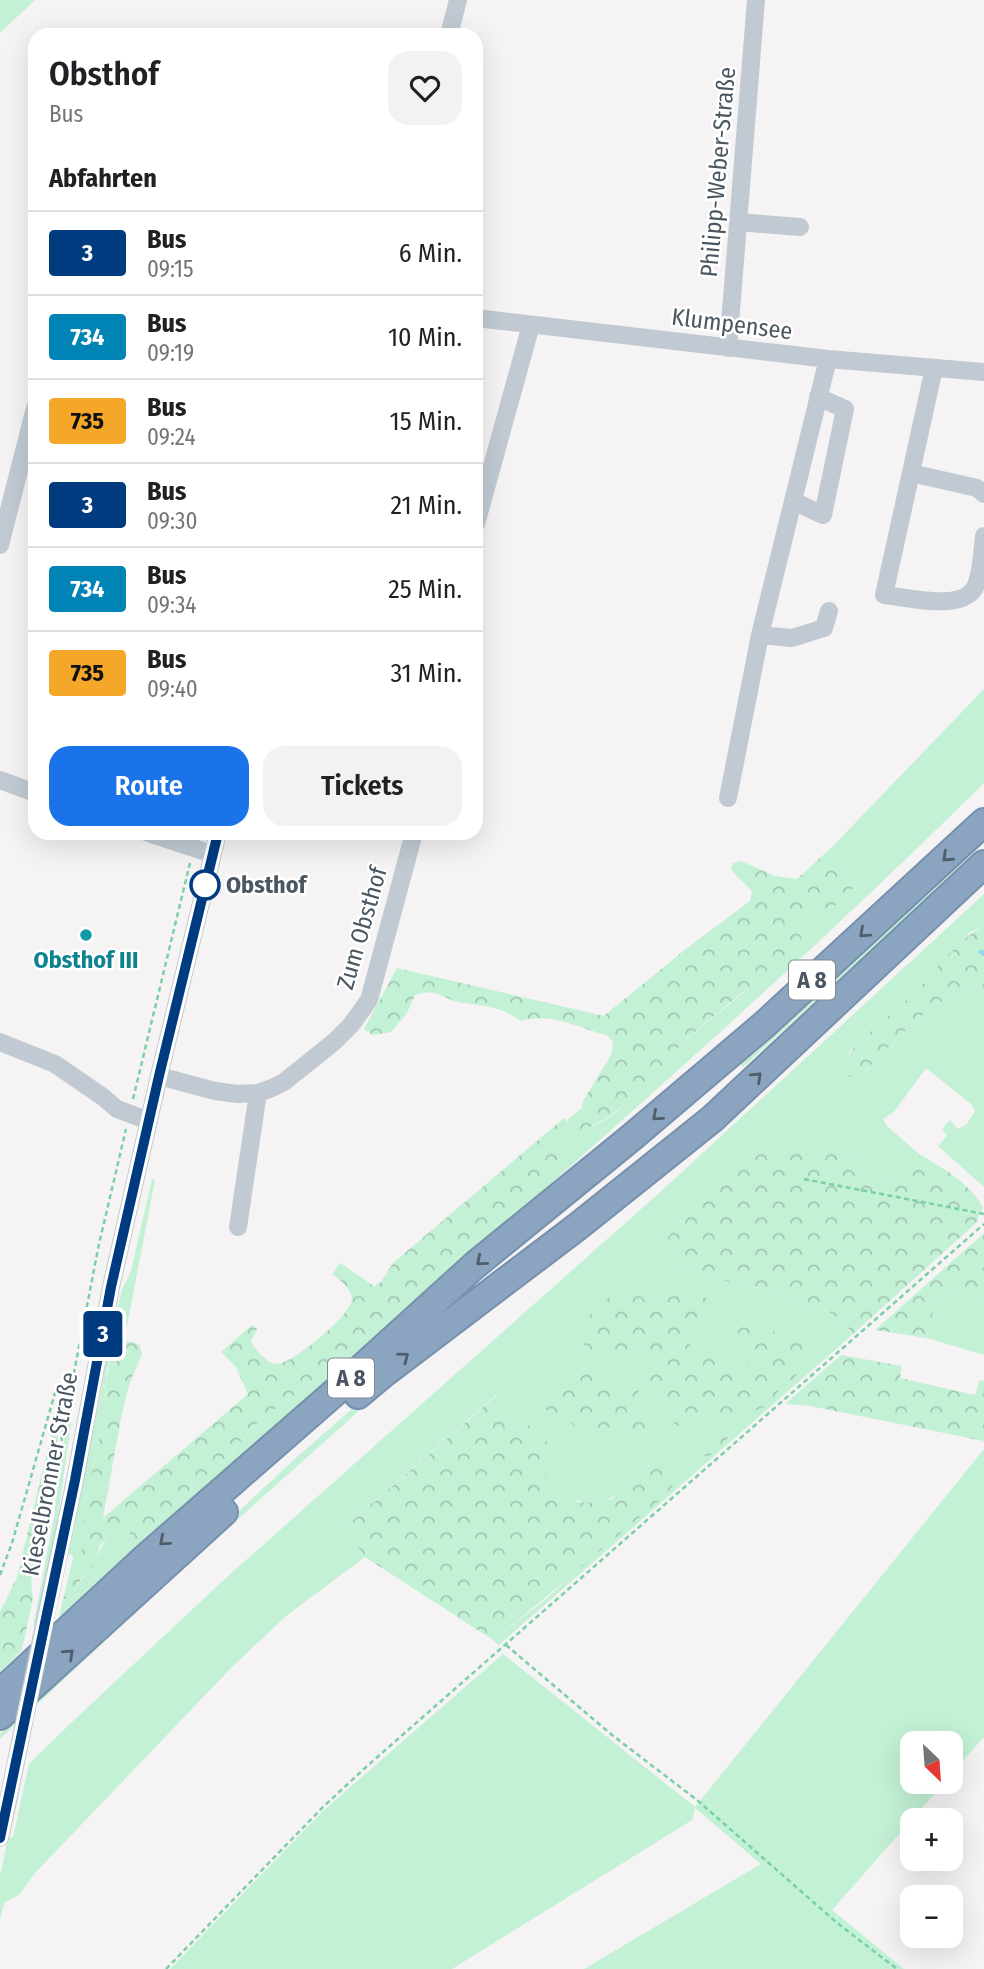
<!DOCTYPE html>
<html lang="de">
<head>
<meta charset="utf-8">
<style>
	body { margin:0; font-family:"Fira Sans Condensed",sans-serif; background:#f2f2f2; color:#202124; height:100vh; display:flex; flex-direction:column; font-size:26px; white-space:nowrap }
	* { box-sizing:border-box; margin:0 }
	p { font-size:23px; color:#757577 }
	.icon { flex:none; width:38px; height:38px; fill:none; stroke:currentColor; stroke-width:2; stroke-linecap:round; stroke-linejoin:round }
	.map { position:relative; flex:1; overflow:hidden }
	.panel { position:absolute; left:28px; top:28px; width:455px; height:812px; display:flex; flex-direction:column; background:#fff; border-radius:21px; box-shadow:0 7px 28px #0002 }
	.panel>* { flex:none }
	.badge { padding:0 14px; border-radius:5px; font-size:24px; line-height:46px }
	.needle { width:46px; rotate:155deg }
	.fabs { position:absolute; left:900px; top:1731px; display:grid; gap:14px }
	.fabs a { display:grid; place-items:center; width:63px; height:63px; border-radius:14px; background:#fff; box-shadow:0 7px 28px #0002; font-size:35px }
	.map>.badge { position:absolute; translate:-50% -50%; box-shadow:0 0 0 4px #fff }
	h2 { padding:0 21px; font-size:26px; line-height:63px }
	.round { display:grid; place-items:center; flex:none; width:74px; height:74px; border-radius:21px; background:#f2f2f2 }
	.headline { display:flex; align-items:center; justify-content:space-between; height:119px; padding:0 21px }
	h1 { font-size:33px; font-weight:600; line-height:52px }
	.action { display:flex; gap:14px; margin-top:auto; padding:14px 21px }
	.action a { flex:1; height:80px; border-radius:21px; background:#1a73e8; color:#fff; font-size:28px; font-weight:600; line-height:80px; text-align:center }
	.action a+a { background:#f2f2f2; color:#202124 }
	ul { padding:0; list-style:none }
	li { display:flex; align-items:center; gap:21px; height:84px; padding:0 21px; border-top:2px solid #e0e0e0 }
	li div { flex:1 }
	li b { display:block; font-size:26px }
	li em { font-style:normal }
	li .badge { min-width:77px; font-weight:700; text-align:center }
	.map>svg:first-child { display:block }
	.grass { fill:#c3f1d5 }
	.forest { fill:url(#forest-crowns) }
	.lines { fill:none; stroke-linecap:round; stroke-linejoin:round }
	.stream { stroke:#90daee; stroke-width:5 }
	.highway-casing { stroke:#7690ad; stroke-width:30 }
	.path { stroke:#7ad0a6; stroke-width:2.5; stroke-dasharray:5 3.5; stroke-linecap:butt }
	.minor { stroke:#c1cad2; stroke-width:18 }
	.highway { stroke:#8ba5c1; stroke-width:26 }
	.minor-bridge { stroke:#c1cad2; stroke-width:18 }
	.oneway { stroke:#505e6b }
	.line-casing { stroke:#fff; stroke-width:16 }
	.line { stroke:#003b80; stroke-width:10 }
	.stop-dot { fill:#fff; stroke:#003b80; stroke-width:3.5 }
	.culture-dot { fill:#0f9aa8; stroke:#fff; stroke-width:2.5 }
	.labels { text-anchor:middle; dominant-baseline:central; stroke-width:5; stroke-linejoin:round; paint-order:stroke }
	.shield { fill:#fff; stroke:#808990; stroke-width:2 }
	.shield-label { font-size:23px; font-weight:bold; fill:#4a5661 }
	.street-label { font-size:24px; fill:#4a5661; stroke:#fff }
	.stop-label { font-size:24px; font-weight:bold; fill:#4a5661; stroke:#fff; text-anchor:start }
	.culture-label { font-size:24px; font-weight:bold; fill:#0d838f; stroke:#fff }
</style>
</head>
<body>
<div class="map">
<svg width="984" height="1969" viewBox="0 0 984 1969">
	<defs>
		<pattern id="forest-crowns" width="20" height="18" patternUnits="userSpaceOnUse" patternTransform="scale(1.75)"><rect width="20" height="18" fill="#c3f1d5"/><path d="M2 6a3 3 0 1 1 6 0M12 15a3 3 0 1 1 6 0" fill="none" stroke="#a0c6b0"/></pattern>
	</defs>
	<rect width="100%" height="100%" fill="#f5f3f3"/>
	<path class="grass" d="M0,0h35l-35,33z
		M984,689v94c-232,230 -483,442 -726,661 -68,60 -134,121 -201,182l6,-26h4c7,-11 16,-21 23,-32 14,-20 11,-30 34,-45l5,7v7l14,2 26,-30 55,-50 37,-40 41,-29 23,-23 62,-45 8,-14 13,-13 31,-22 117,-98 10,-16c-6,-9 -13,-9 -18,-18l16,-10 5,-6 -2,-5 16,-13 -3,22c42,-5 76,-63 106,-89 24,-21 51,-40 74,-63 15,-14 28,-29 41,-43l-10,-11 8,-10c34,-8 31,2 56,-28l-23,-38z
		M984,836v7l-126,119 -115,105 -4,-4z
		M984,894v32l-14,6 -55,61 -67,60 10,24c31,-26 83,-96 126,-86v196l-46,-41 9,-10 -5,-7 8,-9 8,9 8,-4 9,-13 -3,-7 -46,-37 -32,44 -11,7 4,7 31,27 -20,29 -12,1 -36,-27 -68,-10 -31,10 -74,69 -3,38 37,15 62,13 21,12 31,7 20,11 7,14 -353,310 -6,-5 52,-40 50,-47 73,-86c-36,4 -64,59 -101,26l-17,4 -5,-8v-19l-12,-44 -25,-1 -8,-14 -4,-16 -152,133 21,29 -79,59 -54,51 -197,206 -16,22 -15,8 -4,17v-44l8,-38 5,-1 16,-73 43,-42 155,-145 441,-392z
		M152,1179l3,1 -28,146 -20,43 -2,25 1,14 -21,97 -4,50 -8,3v-2l-5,-2 34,-166 7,-49 13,-49 9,-19z
		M959,1294l25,5v56l-57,-17 9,-38z
		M406,1362l3,4 -229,205 -180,168v-5l298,-278z
		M72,1406l-1,18 -16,112 -19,90 -3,1 21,-110 14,-108z
		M984,1449v288l-34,38v-32h-38v39h33l-113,128 72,59h-320l177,-105 -66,-56 -3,12 -240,149h-282l154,-159 179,-156 192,153z"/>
	<path class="forest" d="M832,847l23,38c-18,28 -28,22 -56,28l-8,10 10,11 1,9 -118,98 -51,58 -25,18 -22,12h-7l4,-28 28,-46 2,-13 -5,-6c-29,-8 -56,-24 -87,-15 -22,-15 -32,-14 -58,-18 -20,-3 -25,-16 -48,-8l-8,18 -16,19 -18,3 -9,-6 33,-61 207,48 83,-68 63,-47 2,-9c-6,-9 -15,-14 -21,-23l2,-6 8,-2 34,15 22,3z
		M984,926v65c-43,-10 -95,60 -126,86l-14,-1 -5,-9c20,-30 52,-51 78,-77 21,-21 40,-51 67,-64z
		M564,1118l5,7 -5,6 -15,10 2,5 16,7 -1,6 -10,16 -117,98 -31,22 -13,13 -8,14 -62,45 -23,23 -41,29 -37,40 -55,50 -26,30 -6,4h-7l-1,-13 -5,-6 -9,6 -15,15 -5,18 -14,16 -11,19 -7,2 10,-42 8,-4 4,-49 21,-97c-2,-24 1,-47 16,-68l17,4 3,10 -13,31 -8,33 -18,100 145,-124 -12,-27 -15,-15 31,-27 5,4 -6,12c4,9 17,24 27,23 15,-1 76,-51 74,-66 -1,-10 -12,-18 -20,-24l8,-11 34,23 7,-4 12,-19z
		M782,1146c15,2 31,0 46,2 22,4 40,22 58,35l12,-1 20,-29c25,16 51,28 65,55l-7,15 -124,112 -7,-14 -20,-11 -31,-7 -21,-12 -62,-13 -37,-15 -8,-8 -2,-10c9,-20 67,-77 87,-89 10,-6 20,-9 31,-10z
		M984,1233v66l-25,-5 -23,6 -9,38 -52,-8z
		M622,1287l17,8 8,7 10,1 16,-7 24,-3 15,9v9l-19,16 -6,14 12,14 50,15 2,-5 -12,-16 -5,-12 5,-10 17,-1 23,7 -1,16 5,2 6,-10 10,-7 11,2 -1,16 -11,22 -19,16 -10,15 -12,5 -53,5 -10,7 -17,4c-8,-6 -30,-44 -30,-53 -1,-6 1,-10 0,-17l-42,-4 -14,2c-3,-5 -8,-10 -10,-14 -5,-21 27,-41 41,-53z
		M841,1355l61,11 -2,12 75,17 5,-15 4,1v60l-174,-35 -25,-2z
		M580,1367l5,1 11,8 42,12 3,23 11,13 1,10 -4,5 -12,4 -17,-15 -28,-1 -14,2c-5,-3 -8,-8 -13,-11 -10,-8 -25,-5 -27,-19l9,-16 7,-3 6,3z
		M497,1395l3,16 8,14 25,1 14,16 -2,47 5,8 17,-5 11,10 9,1 18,-2 7,-2 15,-13 4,-11 10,-7 27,-1 6,6c0,11 -2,16 -10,24 -58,47 -113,98 -171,143l-128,-83 -22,-28z
		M58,1417l2,3 -11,79 -18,83 2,16 -11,52 -22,22v-60l17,-35 38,-158z
		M720,1426l7,1 3,7 -2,4 -17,17 -6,1c-12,-18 6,-20 15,-30z"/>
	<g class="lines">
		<path class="stream" d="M981,952l3,1"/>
		<defs>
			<path id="highway" d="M358,1395l25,-21 194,-147 135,-108 272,-255
				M0,1693l144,-134 190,-166 141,-128 157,-128 133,-113 219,-202
				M0,1716l224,-204"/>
		</defs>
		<use href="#highway" class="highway-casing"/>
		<path class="path" d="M133,1099l57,-236
			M804,1179l180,35
			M56,1483l7,-54 36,-185 27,-115
			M0,1575l12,-32 43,-150 11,-7 7,-1
			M506,1645l106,90 85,65 139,122 61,47
			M166,1969l157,-162 43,-40 618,-543"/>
		<path class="minor" d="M449,35l9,-35
			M738,222l62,5
			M476,318l352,41 156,13
			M728,348l28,-348
			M934,368l-50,227c23,2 81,18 92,-10 6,-14 6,-34 8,-49
			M911,473l66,15 7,6
			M793,501l30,14 22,-106 -27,-12
			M476,524l55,-199
			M0,545l35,-137
			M760,635l32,3 32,-10 5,-17
			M0,780l35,13
			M728,798l32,-163 68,-276
			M148,833l64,21
			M0,1042l55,22 48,33 14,12 32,12
			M159,1076l56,15 23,3 20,-1 14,-5 12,-6 50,-40 17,-17 18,-25 45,-167
			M238,1227l20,-134
			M46,1615l29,-135 36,-193 48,-211 59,-243
			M0,1838l8,-37"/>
		<use href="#highway" class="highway"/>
		<path class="minor-bridge" d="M8,1801l38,-186"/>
	</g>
	<defs><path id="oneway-chevron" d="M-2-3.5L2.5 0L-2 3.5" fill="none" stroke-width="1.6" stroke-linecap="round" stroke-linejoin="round" transform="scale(1.75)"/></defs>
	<g class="oneway">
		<use href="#oneway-chevron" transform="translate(947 857) rotate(137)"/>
		<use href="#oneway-chevron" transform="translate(864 933) rotate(138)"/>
		<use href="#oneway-chevron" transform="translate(757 1077) rotate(-43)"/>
		<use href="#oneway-chevron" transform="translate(657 1116) rotate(139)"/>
		<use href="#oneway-chevron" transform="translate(481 1261) rotate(140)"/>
		<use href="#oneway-chevron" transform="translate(404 1357) rotate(-37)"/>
		<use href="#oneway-chevron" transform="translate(164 1541) rotate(139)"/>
		<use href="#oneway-chevron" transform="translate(69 1654) rotate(-43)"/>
	</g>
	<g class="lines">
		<defs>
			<path id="line" d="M0,1838l75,-358 36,-193 48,-211 59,-243"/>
		</defs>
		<use href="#line" class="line-casing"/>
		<use href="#line" class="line"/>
	</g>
	<circle class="stop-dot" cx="205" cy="885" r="14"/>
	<circle class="culture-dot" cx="86" cy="935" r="7"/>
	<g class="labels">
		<g class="shield">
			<rect x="789" y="960.5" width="46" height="39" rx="5"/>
			<rect x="328" y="1358.5" width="46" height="39" rx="5"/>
		</g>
		<g class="shield-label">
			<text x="812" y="980">A 8</text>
			<text x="351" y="1378">A 8</text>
		</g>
		<g class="street-label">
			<text transform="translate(718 172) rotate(-85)">Philipp-Weber-Straße</text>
			<text transform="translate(732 324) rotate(7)">Klumpensee</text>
			<text transform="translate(362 928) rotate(-74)">Zum Obsthof</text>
			<text transform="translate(50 1474) rotate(-79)">Kieselbronner Straße</text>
		</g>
		<g class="stop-label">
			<text x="226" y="885">Obsthof</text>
		</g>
		<g class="culture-label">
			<text x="86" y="960">Obsthof III</text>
		</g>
	</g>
</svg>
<div class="fabs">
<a><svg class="needle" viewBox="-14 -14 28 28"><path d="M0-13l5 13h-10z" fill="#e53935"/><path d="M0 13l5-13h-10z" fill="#757577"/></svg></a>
<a>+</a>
<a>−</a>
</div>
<b class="badge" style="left:103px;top:1334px;background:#003b80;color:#fff">3</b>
<section class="panel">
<div class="headline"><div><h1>Obsthof</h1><p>Bus</p></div><a class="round"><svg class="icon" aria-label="heart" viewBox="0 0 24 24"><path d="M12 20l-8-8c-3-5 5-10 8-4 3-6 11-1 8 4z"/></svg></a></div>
<h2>Abfahrten</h2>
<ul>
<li><span class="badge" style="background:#003b80;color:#fff">3</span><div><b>Bus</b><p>09:15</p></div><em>6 Min.</em></li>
<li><span class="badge" style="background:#0083b5;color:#fff">734</span><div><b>Bus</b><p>09:19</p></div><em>10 Min.</em></li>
<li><span class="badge" style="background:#f5a72a;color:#111">735</span><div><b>Bus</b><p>09:24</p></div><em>15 Min.</em></li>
<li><span class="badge" style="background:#003b80;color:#fff">3</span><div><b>Bus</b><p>09:30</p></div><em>21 Min.</em></li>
<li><span class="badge" style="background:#0083b5;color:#fff">734</span><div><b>Bus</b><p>09:34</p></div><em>25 Min.</em></li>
<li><span class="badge" style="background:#f5a72a;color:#111">735</span><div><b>Bus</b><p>09:40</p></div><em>31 Min.</em></li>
</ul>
<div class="action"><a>Route</a><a>Tickets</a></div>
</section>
</div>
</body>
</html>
